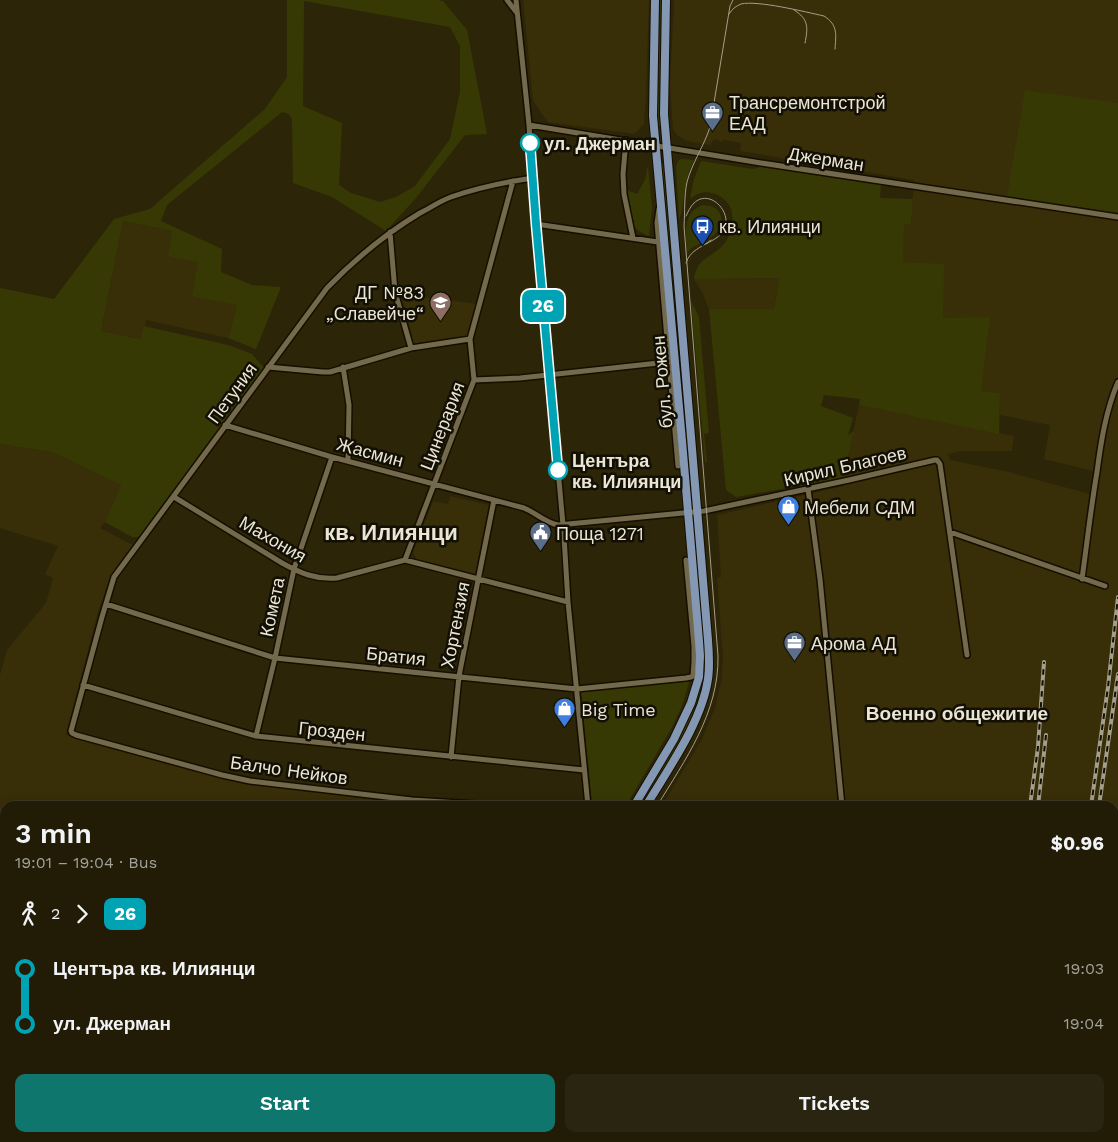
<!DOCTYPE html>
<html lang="en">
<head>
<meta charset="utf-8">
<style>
	body { margin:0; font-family:"Work Sans",sans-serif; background:#2a2510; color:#f1f3f6; height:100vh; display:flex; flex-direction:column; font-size:19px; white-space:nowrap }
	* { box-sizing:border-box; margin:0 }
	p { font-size:16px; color:#a2a19b }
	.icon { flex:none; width:28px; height:28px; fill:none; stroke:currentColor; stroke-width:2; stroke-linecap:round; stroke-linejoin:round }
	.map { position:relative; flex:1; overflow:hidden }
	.drawer { position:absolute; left:0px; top:801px; width:1119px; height:341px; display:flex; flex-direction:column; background:#221c06; border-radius:15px 15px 0 0; box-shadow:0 2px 12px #0003,0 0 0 1px #3f3a28 }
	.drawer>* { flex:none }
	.badge { padding:0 10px; border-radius:8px; font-size:18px; line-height:32px }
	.map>.badge { position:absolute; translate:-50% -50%; box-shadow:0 0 0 2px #fff }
	.legs { display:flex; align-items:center; gap:8px; height:55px; padding:0 15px; font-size:16px }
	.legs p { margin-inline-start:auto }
	.overview { display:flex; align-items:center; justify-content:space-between; height:85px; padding:0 15px }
	h1 { font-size:28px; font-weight:600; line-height:38px }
	.action { display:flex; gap:10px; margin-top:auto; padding:10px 15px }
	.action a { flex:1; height:58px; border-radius:10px; background:#0f766e; color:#fff; font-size:20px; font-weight:600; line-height:58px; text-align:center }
	.action a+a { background:#2a2510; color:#f1f3f6 }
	ul { padding:0 15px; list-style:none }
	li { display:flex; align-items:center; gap:18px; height:55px; font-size:19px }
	li i { display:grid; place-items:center; width:8px; height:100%; margin:0 6px; background:currentColor }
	li i::after { content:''; width:12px; height:12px; margin:-6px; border:4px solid; border-radius:50%; background:#221c06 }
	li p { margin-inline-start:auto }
	li:first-child i { background:linear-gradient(#0000 50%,currentColor 0) }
	li:last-child i { background:linear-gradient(currentColor 50%,#0000 0) }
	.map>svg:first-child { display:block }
	.built { fill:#382e08 }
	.green { fill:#373905; fill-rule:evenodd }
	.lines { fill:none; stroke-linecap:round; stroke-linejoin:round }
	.street-casing { stroke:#160e00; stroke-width:8 }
	.primary-casing { stroke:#160e00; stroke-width:10 }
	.street { stroke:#73694c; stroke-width:5 }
	.primary { stroke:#8498b4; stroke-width:8 }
	.tram { stroke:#a59f8a; stroke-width:1 }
	.rail-casing { stroke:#a59f8a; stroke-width:4 }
	.rail { stroke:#120f04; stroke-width:2; stroke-dasharray:5.5; stroke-linecap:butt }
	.line-1-casing { stroke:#fff; stroke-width:11 }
	.line-1 { stroke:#00a3b4; stroke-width:8 }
	.stop-1-dot { fill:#fff; stroke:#00a3b4; stroke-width:2.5 }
	.labels { text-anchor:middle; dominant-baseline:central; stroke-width:5; stroke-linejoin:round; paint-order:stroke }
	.poi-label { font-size:18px; fill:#eae5d4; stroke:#120f04; text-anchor:start }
	.stop-label { font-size:18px; font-weight:bold; fill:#eae5d4; stroke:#120f04; text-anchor:start }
	.street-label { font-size:18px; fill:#eae5d4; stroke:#120f04 }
	.neighbourhood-label { font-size:19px; font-weight:bold; fill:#eae5d4; stroke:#120f04 }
	.district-label { font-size:22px; font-weight:bold; fill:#eae5d4; stroke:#120f04 }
</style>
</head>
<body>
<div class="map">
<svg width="1118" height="1142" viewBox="0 0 1118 1142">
	<rect width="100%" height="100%" fill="#2d2508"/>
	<path class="built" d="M523,0h126l-3,98 -2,26 -10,10 -86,-12 -15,-21z
		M674,0h444v1142h-406v-4h402v-332h-452l40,-67 13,-31 6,-26 2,-24 -6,-80 4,-1 -4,-62 127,-29 -1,-8 16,-73 155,31 -2,15h-50l-14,3 2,6 59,12 81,22 3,-23 -49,-12 6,-34 -50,-10v-22l-19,-1 -38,-74 -41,-56 2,-38h7l3,-44 -174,-29 1,-8 -18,-3 -1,2 -3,-1v-1l-5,-1 -4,6 -23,-4 -9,-5 -5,-6 -3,-43z
		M123,221l49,10 65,74 -9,33 -82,-18 -4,19 -41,-8z
		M779,278l-5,31h-65l-7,-17 -8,-13z
		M401,294l76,10 -10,33 -31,3 -22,4z
		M0,444l52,8 69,33 -16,37 -5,6 33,17 -21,28 -14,39 -32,123 163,44 182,23 59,4h-465v332h603v4h-608v-467l7,-25 39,-47 7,-25 -8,-4 13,-28 -58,-18z
		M450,496l39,9 -14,69 -59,-15 -3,-7 20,-50h6l9,2z"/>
	<path class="green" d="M287,0h150l6,1 24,29 20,104 -22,1 -49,63 -30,33 -54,-34 -39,-14 -1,-64 -3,-5 -7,-2 -115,93 -6,16 61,28 -1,23 31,13 29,2 -25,62 -28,-11 9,-33 -45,-9 6,-34 -30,-6 4,-25 -49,-10 -22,110 40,8 3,-13 84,19 24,9 12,14 -125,169h-7l-27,-15 16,-37 -69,-33 -52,-8v-156l54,11 60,-80 36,-10 115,-100 22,-32zM304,1l146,26 10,19v46l-10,47 -35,47 -19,11 -16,5 -29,-9 -12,-8 3,-62 -39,-17z
		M659,0h3l-2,84v42h-2l-1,-37z
		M1025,90l93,13v110l-111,-17z
		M681,159l13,1c-8,16 -8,26 -11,43 0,6 -2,11 -4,16l-3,-53 2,-5z
		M701,161l52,8 10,-3 118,19 -1,13 33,1 -2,25 -7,1 -1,37 41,2 -1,54 47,-1 -9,74 19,2 -1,41 -140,-29 1,-6 -36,-4 -3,11 32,12 -5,17 6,-4 -11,47 -107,19 -10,-7 -17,-181h65l5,-31 -85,1c4,-20 12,-19 26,-31 10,-8 15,-26 11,-39 -3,-8 -11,-15 -20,-16 -8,-2 -15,1 -21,6l4,-20z
		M661,163h3l29,334 -3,1z
		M648,165l4,42 -3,29c-7,-3 -12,-5 -15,-11l-7,-35 10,4 8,-14z
		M704,205c7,1 13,2 16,9 8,20 -17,27 -28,34 -2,1 -4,4 -5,6 -1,-18 -6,-43 17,-49z
		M691,301l8,16 10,116 -5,1 3,28h-2z
		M695,525l11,133c-3,56 -37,102 -65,148h-3c26,-43 54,-82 65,-133l-11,-147z
		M687,681h1l1,2 -7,23 -10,21 -46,79h-31v-2h-3l-11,-112z
		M532,1138h63l13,4h-77z"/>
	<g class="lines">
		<defs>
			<path id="street" d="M507,0l10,13
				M516,0l13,125 7,99 28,312 4,66 20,204
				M529,125l232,38 357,54
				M626,140l-3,34 1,20 9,44
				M659,209l-2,14 21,243
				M536,224l122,18
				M390,232l5,60 16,56
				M268,367l55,5h7l81,-24 59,-9
				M343,367l6,38 -1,56
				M474,380l46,-2 148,-16
				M225,425l107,32 192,51c12,5 22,15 34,17l146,-14 145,-31 86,-20h2l3,4 27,191
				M808,489l12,90 22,227
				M174,497l108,66c18,10 34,17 55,15l68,-18 163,42
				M950,532l155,54
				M405,560l69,-180 -4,-41 43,-158
				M1082,579c5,-36 9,-72 15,-107 4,-31 9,-62 21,-90
				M106,604l169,54 302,31 109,-11 5,-1 2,-1 1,-14v-16l-8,-86
				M83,685l173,51 328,34
				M256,736l19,-78 19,-89 38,-112
				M451,757l8,-81 35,-176
				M508,806l-96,-6 -162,-19 -28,-6 -146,-40 -4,-2 -1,-2 31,-114 12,-40 213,-289c28,-29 58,-54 93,-75 10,-5 20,-12 31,-16 26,-9 54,-15 82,-19"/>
			<path id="primary" d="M634,806l40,-67 17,-36 8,-26 1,-21 -1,-15 -17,-200 -29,-325 2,-116
				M646,806c22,-37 56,-84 62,-127 2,-13 1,-26 0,-39l-44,-526 2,-114
				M620,1138v4
				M629,1138v4"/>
		</defs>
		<use href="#street" class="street-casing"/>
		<use href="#primary" class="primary-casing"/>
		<use href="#street" class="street"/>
		<use href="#primary" class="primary"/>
		<path class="tram" d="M794,10c15,9 14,18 11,33
			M729,14c3,-5 7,-8 12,-10 16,-4 65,8 83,12 14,9 12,18 11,33
			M686,216c2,-4 4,-9 8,-13 17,-16 42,13 28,30 -4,5 -11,8 -16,11
			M686,263c4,-13 15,-15 25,-23
			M657,806c28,-46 62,-93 61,-150l-34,-430c1,-14 0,-30 3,-44 5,-19 17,-36 23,-55l20,-121 3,-6
			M635,1138v4"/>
		<defs>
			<path id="rail" d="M998,806v-2
				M1030,806l8,-59 6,-85
				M1038,806l8,-71
				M1091,806l17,-119 10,-90
				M1099,806l19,-132
				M0,1017l5,-3
				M992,1142v-4
				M1008,1142v-4
				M1019,1142l1,-4
				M1038,1142l1,-4
				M1053,1142l1,-4"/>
		</defs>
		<use href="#rail" class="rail-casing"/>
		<use href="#rail" class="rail"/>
	</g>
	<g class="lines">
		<defs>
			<path id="line-1" d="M530,143l6,81 22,246"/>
		</defs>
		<use href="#line-1" class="line-1-casing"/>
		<use href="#line-1" class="line-1"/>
	</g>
	<defs>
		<symbol id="office-pin" viewBox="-11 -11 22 30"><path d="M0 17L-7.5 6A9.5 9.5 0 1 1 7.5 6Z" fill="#5c6f8a" stroke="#120f04"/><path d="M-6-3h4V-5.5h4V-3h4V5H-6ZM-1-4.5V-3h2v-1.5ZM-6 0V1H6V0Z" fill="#fff"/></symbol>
		<symbol id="bus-pin" viewBox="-11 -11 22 30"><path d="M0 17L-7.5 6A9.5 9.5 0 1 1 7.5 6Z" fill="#1a4fb4" stroke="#120f04"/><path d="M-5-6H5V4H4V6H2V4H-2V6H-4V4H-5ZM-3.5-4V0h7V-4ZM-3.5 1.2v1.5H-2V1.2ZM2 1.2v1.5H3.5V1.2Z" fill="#fff"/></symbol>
		<symbol id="school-pin" viewBox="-11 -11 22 30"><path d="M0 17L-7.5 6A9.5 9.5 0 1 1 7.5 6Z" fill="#8d6e63" stroke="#120f04"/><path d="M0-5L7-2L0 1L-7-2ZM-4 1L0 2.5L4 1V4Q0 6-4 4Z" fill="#fff"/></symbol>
		<symbol id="shop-pin" viewBox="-11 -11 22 30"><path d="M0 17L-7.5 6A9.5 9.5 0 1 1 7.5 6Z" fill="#3f7fe0" stroke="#120f04"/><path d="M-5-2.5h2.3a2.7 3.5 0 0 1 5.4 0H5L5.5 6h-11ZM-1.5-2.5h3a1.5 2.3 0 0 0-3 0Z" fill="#fff"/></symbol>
		<symbol id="civic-pin" viewBox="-11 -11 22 30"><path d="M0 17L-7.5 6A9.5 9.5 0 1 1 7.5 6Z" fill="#5c6f8a" stroke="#120f04"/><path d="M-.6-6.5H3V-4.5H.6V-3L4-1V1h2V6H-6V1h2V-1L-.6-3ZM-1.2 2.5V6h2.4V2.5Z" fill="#fff"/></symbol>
	</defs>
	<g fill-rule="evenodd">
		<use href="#office-pin" x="700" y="100" width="25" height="34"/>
		<use href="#bus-pin" x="690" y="214" width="25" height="34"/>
		<use href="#school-pin" x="428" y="290" width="25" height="34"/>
		<use href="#shop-pin" x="776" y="494" width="25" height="34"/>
		<use href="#civic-pin" x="528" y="520" width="25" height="34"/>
		<use href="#office-pin" x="782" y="630" width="25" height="34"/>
		<use href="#shop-pin" x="552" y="696" width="25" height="34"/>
	</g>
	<g class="stop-1-dot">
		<circle cx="530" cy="143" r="9"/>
		<circle cx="558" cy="470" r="9"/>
	</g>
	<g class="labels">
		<g class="poi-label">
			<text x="729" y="102">Трансремонтстрой<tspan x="729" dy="21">ЕАД</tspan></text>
			<text x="719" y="226">кв. Илиянци</text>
			<text x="424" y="292" text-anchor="end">ДГ №83<tspan x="424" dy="21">„Славейче“</tspan></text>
			<text x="804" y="507">Мебели СДМ</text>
			<text x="556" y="533">Поща 1271</text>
			<text x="811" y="643">Арома АД</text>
			<text x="581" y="709">Big Time</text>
		</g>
		<g class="stop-label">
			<text x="544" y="143">ул. Джерман</text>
			<text x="572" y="460">Центъра<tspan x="572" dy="21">кв. Илиянци</tspan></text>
		</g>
		<g class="street-label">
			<text transform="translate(826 159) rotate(9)">Джерман</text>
			<text transform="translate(662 382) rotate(-95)">бул. Рожен</text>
			<text transform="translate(232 393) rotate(-54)">Петуния</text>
			<text transform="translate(442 426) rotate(-69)">Цинерария</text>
			<text transform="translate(370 452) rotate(15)">Жасмин</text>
			<text transform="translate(845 466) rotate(-13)">Кирил Благоев</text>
			<text transform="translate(273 539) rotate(30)">Махония</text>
			<text transform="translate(272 607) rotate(-78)">Комета</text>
			<text transform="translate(455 625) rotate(-79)">Хортензия</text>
			<text transform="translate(396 656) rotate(6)">Братия</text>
			<text transform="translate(332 731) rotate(6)">Грозден</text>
			<text transform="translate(289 770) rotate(8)">Балчо Нейков</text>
		</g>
		<g class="neighbourhood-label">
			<text x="957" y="713">Военно общежитие</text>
		</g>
		<g class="district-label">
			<text x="391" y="532">кв. Илиянци</text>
		</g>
	</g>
</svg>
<b class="badge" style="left:543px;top:306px;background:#00a3b4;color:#fff">26</b>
<section class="drawer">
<div class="overview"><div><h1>3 min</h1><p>19:01 – 19:04 · Bus</p></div><b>$0.96</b></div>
<div class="legs"><svg class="icon" aria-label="walk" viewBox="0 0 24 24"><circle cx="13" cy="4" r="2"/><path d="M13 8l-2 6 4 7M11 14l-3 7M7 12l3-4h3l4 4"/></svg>2<svg class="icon" aria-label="forward" viewBox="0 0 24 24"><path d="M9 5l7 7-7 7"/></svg><b class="badge" style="background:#00a3b4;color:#fff">26</b></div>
<ul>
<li><i style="color:#00a3b4"></i><b>Центъра кв. Илиянци</b><p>19:03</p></li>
<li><i style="color:#00a3b4"></i><b>ул. Джерман</b><p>19:04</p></li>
</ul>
<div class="action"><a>Start</a><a>Tickets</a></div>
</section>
</div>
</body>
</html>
